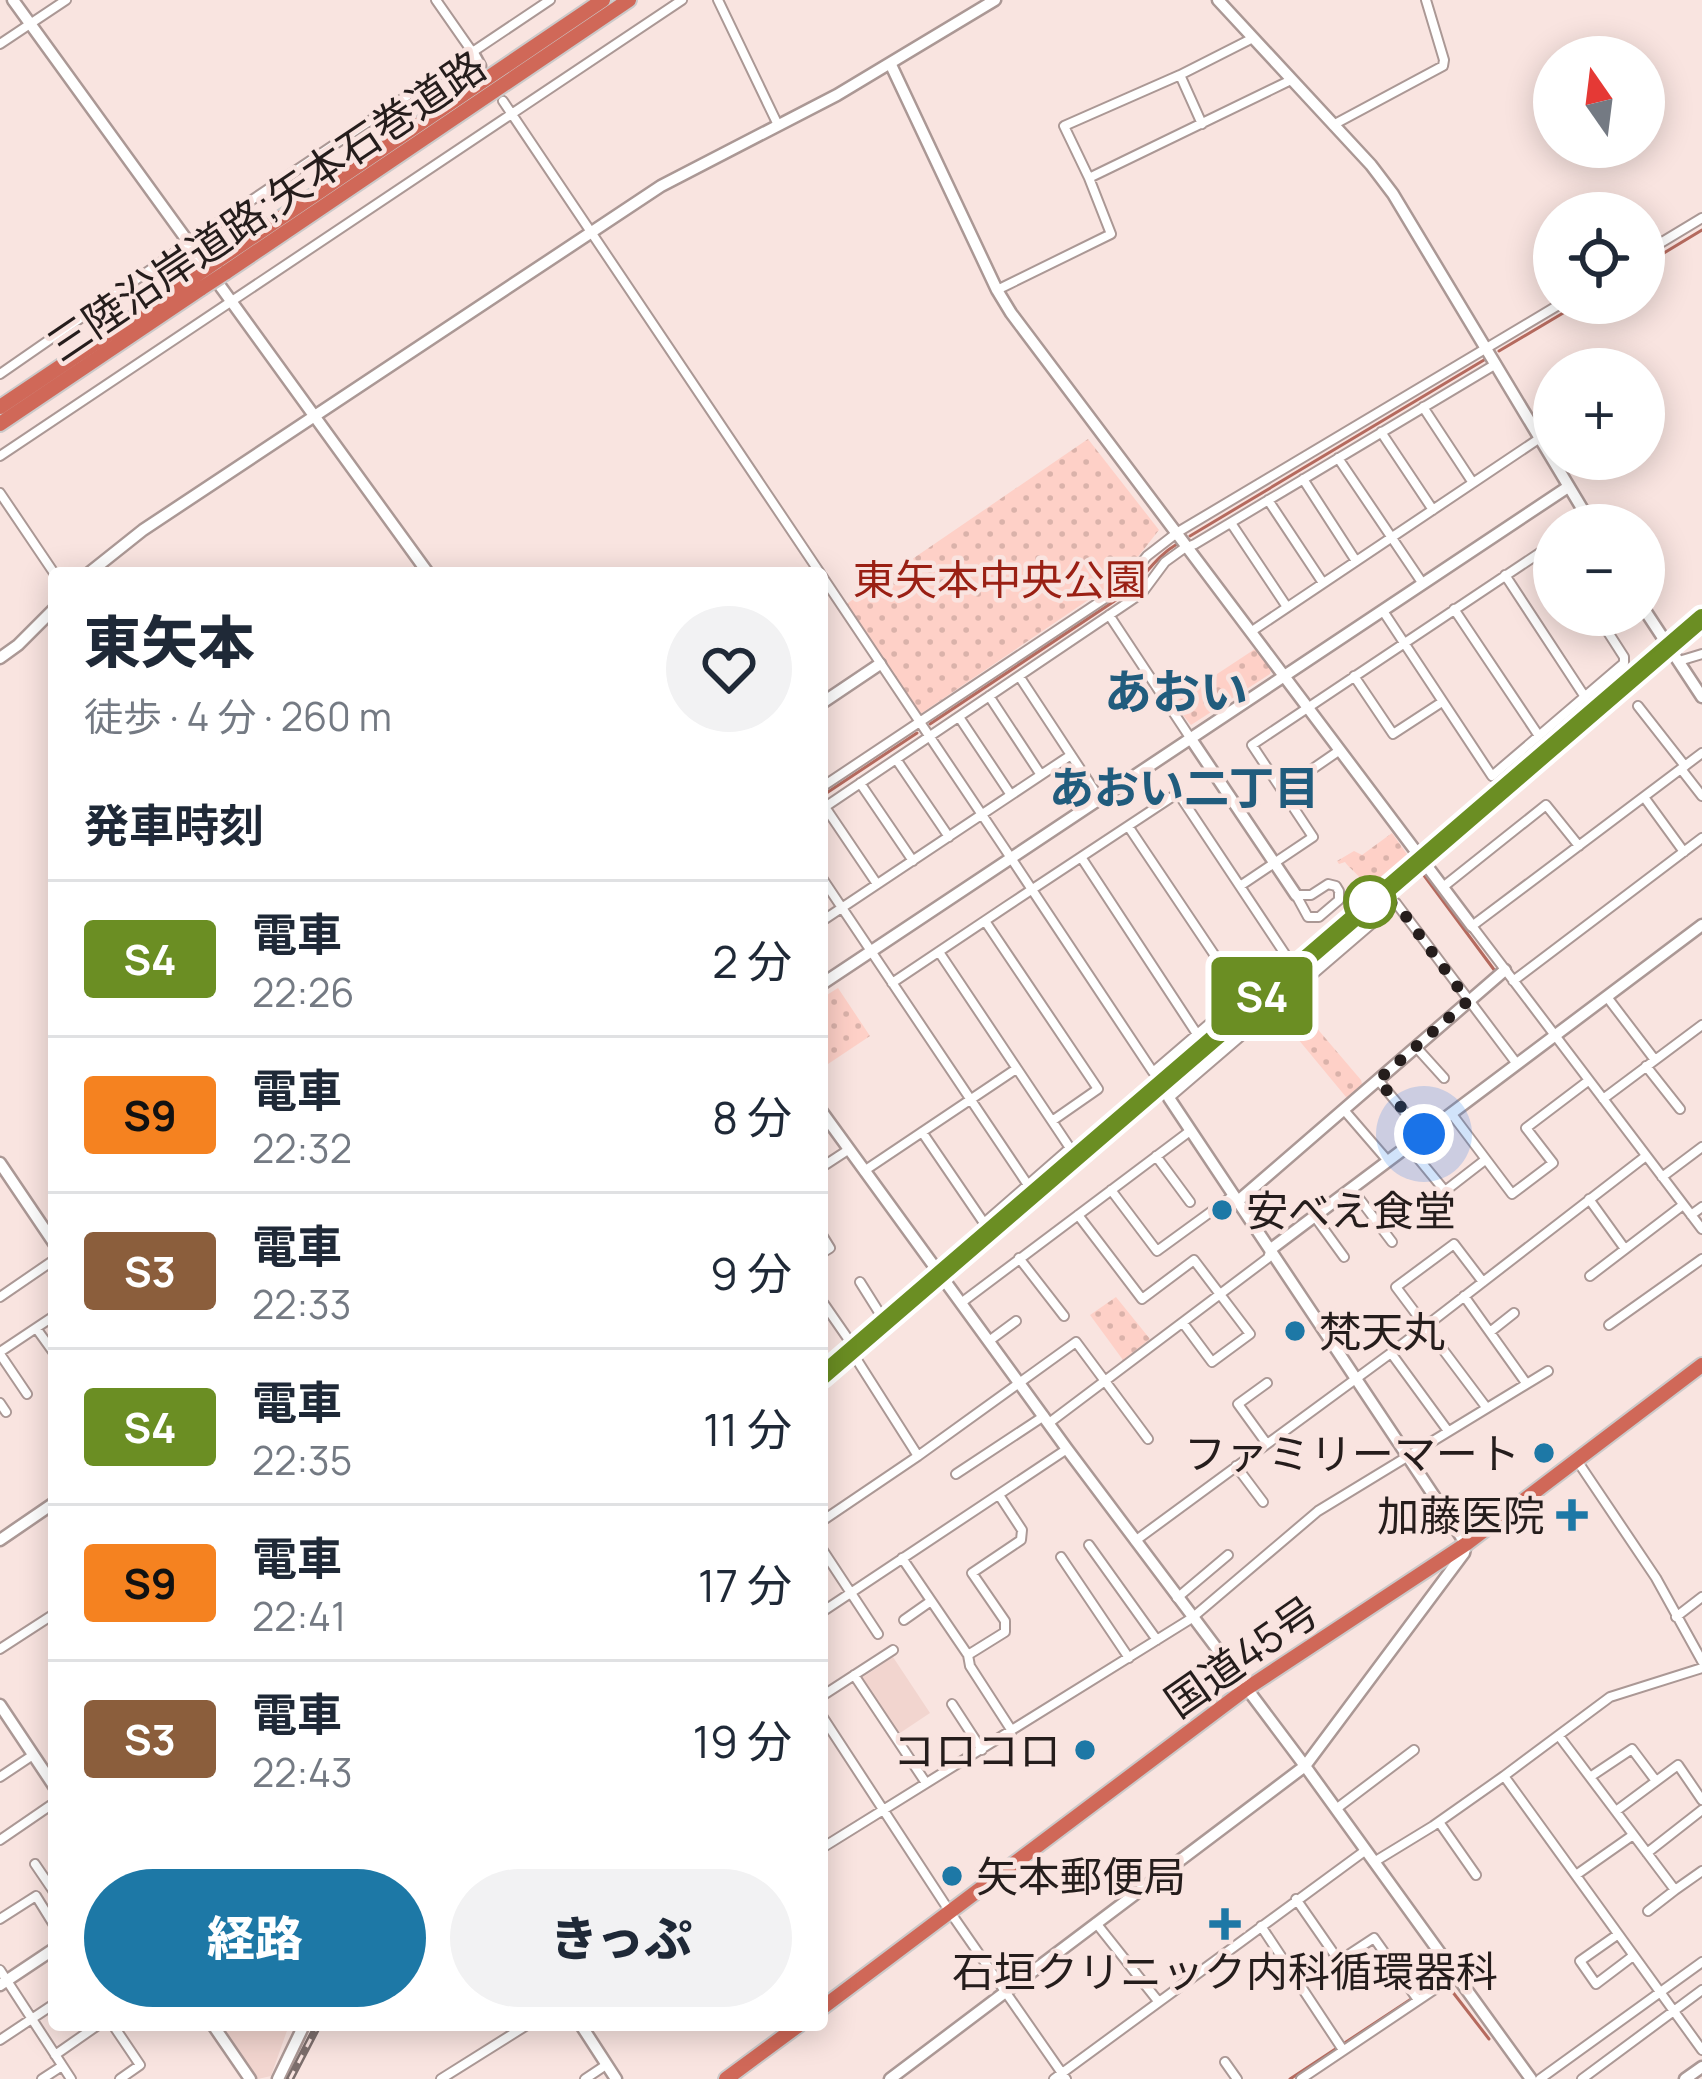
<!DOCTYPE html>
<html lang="ja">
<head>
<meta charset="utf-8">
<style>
	body { margin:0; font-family:Manrope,"Noto Sans JP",sans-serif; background:#f2f2f3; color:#1f2937; height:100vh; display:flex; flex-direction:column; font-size:45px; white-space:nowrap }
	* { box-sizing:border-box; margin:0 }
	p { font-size:39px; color:#747a83 }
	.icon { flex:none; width:66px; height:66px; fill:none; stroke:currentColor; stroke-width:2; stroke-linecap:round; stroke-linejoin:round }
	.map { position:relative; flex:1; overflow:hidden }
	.panel { position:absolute; left:48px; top:567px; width:780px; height:1464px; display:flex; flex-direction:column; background:#fff; border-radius:12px; box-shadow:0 6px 30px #0003 }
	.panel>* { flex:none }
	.badge { padding:0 24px; border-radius:9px; font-size:42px; line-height:78px }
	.needle { width:78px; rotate:346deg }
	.tools { position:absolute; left:1533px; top:36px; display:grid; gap:24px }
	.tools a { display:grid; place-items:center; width:132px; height:132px; border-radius:50%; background:#fff; box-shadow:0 6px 30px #0003; font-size:60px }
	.you { position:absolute; width:60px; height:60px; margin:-30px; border:9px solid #fff; border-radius:50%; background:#1a73e8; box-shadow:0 0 0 18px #1a73e833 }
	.map>.badge { position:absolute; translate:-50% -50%; box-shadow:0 0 0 6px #fff }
	h2 { padding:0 36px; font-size:45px; line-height:108px }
	.round { display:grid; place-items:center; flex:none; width:126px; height:126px; border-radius:63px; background:#f2f2f3 }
	.head { display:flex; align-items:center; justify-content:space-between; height:204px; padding:0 36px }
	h1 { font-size:57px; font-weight:800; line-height:90px }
	.primary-button { display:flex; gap:24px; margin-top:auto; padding:24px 36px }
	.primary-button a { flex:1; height:138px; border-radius:72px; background:#1d78a6; color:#fff; font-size:48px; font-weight:800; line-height:138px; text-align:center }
	.primary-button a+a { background:#f2f2f3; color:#1f2937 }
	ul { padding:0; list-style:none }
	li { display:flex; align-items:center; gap:36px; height:156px; padding:0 36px; border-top:3px solid #e0e1e3 }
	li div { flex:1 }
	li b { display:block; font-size:45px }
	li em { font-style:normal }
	li .badge { min-width:132px; font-weight:700; text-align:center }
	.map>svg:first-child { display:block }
	.built { fill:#f2d5cf }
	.park { fill:url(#park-dots) }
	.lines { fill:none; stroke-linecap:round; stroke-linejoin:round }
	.stream { stroke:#b56a5e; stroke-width:3 }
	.street-casing { stroke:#ab9895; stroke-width:12 }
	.secondary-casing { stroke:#ab9895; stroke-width:15 }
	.highway-casing { stroke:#cbc9c9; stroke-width:18 }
	.street { stroke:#fff; stroke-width:8 }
	.secondary { stroke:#fff; stroke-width:10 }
	.highway { stroke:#d06858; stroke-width:14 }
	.rail-casing { stroke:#7c6e6c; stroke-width:8 }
	.rail { stroke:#f9e4e0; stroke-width:3; stroke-dasharray:9; stroke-linecap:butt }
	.highway-bridge-casing { stroke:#cbc9c9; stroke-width:18; stroke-linecap:butt }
	.highway-bridge { stroke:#d06858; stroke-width:14 }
	.line-casing { stroke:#fff; stroke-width:27 }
	.line { stroke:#6b8e23; stroke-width:18 }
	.walk { stroke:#251d1c; stroke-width:12; stroke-dasharray:0 21.6 }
	.stop-dot { fill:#fff; stroke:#6b8e23; stroke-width:6 }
	.poi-dot { fill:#1d78a6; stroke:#f9e4e0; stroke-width:4.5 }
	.labels { text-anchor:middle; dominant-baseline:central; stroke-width:9; stroke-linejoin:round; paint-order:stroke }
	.street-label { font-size:42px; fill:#251d1c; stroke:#f9e4e0 }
	.park-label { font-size:42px; fill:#9a2014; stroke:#f9e4e0 }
	.poi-label { font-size:42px; fill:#251d1c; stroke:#f9e4e0; text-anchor:start }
	.neighbourhood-label { font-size:45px; font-weight:bold; fill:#215c7d; stroke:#f9e4e0 }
	.quarter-label { font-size:48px; font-weight:bold; fill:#215c7d; stroke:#f9e4e0 }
</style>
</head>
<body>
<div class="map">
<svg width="1702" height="2079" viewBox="0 0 1702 2079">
	<defs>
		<pattern id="park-dots" width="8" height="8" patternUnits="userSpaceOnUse" patternTransform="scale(3)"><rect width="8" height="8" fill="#fed0c7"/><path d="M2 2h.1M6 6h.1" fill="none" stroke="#dab2aa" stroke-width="1.8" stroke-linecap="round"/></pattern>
	</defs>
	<rect width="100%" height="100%" fill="#f9e4e0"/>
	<path class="built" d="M893,1657l37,56 -39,26 -37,-56z
		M221,2025h68l-18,51 -13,3z"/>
	<path class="park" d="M1088,439l71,91 -37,47 -203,138 -74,-110z
		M1255,649l16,21 -1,4 -79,51 -18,-22z
		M1392,833l17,24 -44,35c-2,-17 -11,-18 -20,-30l-6,2 -2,-3 17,-10 8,4z
		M838,988l32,48 -48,32v-70z
		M1309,1019l52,61 1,4 -11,12 -5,1 -53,-64z
		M1116,1297l34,42 -27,21 -33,-45z"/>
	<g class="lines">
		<path class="stream" d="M1644,265l58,-35
			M1499,351l81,-48
			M1190,536l294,-176
			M1678,649l24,-20
			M930,724l195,-130c19,-16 30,-37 52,-50
			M822,796l95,-63
			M1433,861l233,-202
			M1420,870l75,101
			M1448,1986l41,53
			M1290,2079l153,-101"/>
		<defs>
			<path id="street" d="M436,0l37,53
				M718,0l60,125
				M0,44l66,-44
				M1180,75l22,49
				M503,101l317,472
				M1333,125l110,-59 1,-6 -18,-60
				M1089,178l202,-98
				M1644,253l58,-35
				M997,290l114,-56 -22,-56 -25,-52 116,-51 73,-37
				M0,374l225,-156 325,-218
				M1423,407l50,76
				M1381,432l52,78
				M0,456l682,-456
				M1338,458l85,126
				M1303,479l53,82
				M0,493l54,80
				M1268,500l55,83
				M1231,523l56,84
				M1505,575l80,122
				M822,576l189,282c48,72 95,143 142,214l134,-115 -109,-164c-96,63 -191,126 -286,190
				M1454,609l85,127
				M1383,611l109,165 132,-113v-6l-27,-42
				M1109,615l82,124
				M1252,631l288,-193
				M1679,661l23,-7
				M1019,676l123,-83 23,-31 18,-13 12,-5 301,-180
				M1354,676l39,58 49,-32
				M989,696l52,79
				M1638,706l47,60
				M959,717l52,78
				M1702,753l-230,173 230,303
				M1071,755l29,44
				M896,759l53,78
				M1681,769l21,27
				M860,783l53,78
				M822,787l300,-200 25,-31 31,-24 384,-229
				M1282,790l58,-40
				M1644,797l40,55
				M825,807l52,77
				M822,809l197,-133 52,79 -249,166
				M1128,826l114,170
				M1081,857l116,177
				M822,878l206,307
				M1328,884l8,2 3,5v9l-20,17h-11l-12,-22h15z
				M1240,886l73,-49 -61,-92 298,-199 4,1
				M1443,887l103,-82 33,41
				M985,921l113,168 -46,32
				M1513,981l189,-143
				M1607,997l48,63
				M1416,1047l28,31
				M1646,1066l34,43
				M1378,1080l45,54
				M1169,1098l227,-195 121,161
				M1603,1099l99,-74
				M1344,1110l44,51
				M1451,1113l61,81 41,-31 -27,-35 62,-47
				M922,1132l62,91 86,-75 -131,-196
				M1408,1146l37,45 40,-31
				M1156,1156l34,46
				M822,1167l26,-17
				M864,1171l152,-102
				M1662,1177l40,-30
				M1352,1189l40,53
				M1111,1190l46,61 77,-56
				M1589,1199l36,50
				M1078,1215l64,84 52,-39 56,74 -38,28 -29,-39
				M1691,1215l11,-8
				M1315,1217l29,40
				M822,1235l8,13 -8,5
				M1019,1258l45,58
				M1590,1276l93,-71
				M860,1282l22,35
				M1483,1282l-29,-38 -58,43 90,120
				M1464,1296l62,87
				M0,1297l54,-37
				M961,1303l229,-172
				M824,1304l27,39
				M1609,1325l93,-66
				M36,1328l18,25
				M1490,1332l24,-19
				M989,1341l27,-20
				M0,1352l54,-36
				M1391,1353l57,78
				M0,1354l27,40
				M857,1360l61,96
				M822,1368l115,-97
				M0,1403l6,9
				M1049,1423l219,-165 2,-6
				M1267,1444l-29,-40 29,-21
				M1576,1459l80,119 46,83
				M1236,1466l27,36
				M956,1474l88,-58
				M822,1521l96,-65 158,-114 72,97
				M1135,1541l256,-188 255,-197
				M1089,1545l68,95
				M822,1549l56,85
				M1061,1557l68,101
				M902,1558l66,97 2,11 42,65
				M1177,1598l51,-43
				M822,1612l245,-163
				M1676,1617l26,-20
				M904,1620l27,-19
				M0,1649l54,-35
				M968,1655l37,-23v-11l-33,-48 49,-33 1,-10 -23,-35
				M854,1675l72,108
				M822,1696l71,-46
				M952,1704l30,46
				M822,1716l128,196 116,167
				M1559,1736l116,154 27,-19
				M1504,1776l106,-79 92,-29
				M0,1777l33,-22
				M1590,1777l42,-28 24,32
				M1336,1809l78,-59
				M1616,1811l62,-46 24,35
				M1439,1822l37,53
				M0,1840l54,-37
				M822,1848l370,-230 126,-107 230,-140
				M1647,1853l55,-43
				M1374,1862l59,-36 71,-50 198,274
				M35,1864l19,28
				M1576,1875l57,-40
				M1296,1899l43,62 35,-23 44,62
				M1648,1911l27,-21
				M0,1919l36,-23 18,29
				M1096,1923l62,78
				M1261,1926l82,124
				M1617,1935l-37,26 16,23 37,-28
				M0,1970l71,109
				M113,2025l27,40 -20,14
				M0,2040l54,-36
				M55,2055l43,-30
				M1225,2062l12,17
				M42,2079l20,-13
				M441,2079l86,-54
				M585,2079l21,-14
				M1054,2079l312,-229
				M1301,2079l155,-104
				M1540,2079l162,-117
				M1582,2079l120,-89"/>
			<path id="secondary" d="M13,0l415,573
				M1218,0l153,165 22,29 199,331
				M473,53l7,13
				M891,65l106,225 14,23 461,613
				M89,573l54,-43 518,-344 176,-91 158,-95
				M1644,609l58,88
				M0,658l18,-13 36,-36
				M822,703l58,-39
				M1191,739l105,156
				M822,984l746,-497
				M822,1112l245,337 238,317 226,313
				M0,1163l54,80
				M1238,1201l267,-231
				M1271,1249l431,-324
				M0,1540l54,-37
				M0,1705l54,81
				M0,1985l54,-36
				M213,2025l37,54
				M581,2025l35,54
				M278,2079l26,-54
				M890,2079l415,-313 159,-213 2,-9 -297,-446
				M1685,2079l17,-12"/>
			<path id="highway" d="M217,261l386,-261
				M225,273l404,-273
				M0,407l195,-131
				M0,424l202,-136
				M822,2008l424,-319 220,-145 236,-179
				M726,2079l73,-54"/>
		</defs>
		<use href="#street" class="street-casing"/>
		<use href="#secondary" class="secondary-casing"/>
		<use href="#highway" class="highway-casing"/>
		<use href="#street" class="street"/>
		<use href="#secondary" class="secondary"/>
		<use href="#highway" class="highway"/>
		<defs>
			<path id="rail" d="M822,1376l880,-758
				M290,2079l28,-54"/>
		</defs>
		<use href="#rail" class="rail-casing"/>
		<use href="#rail" class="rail"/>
		<defs>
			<path id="highway-bridge" d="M195,276l22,-15
				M202,288l23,-15"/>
		</defs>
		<use href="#highway-bridge" class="highway-bridge-casing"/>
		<use href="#highway-bridge" class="highway-bridge"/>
	</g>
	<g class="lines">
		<defs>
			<path id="line" d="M822,1376l880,-758"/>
		</defs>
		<use href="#line" class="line-casing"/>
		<use href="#line" class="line"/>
		<path class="walk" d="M1370,902l26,1 72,98 -90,79 46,54"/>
	</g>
	<circle class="stop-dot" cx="1370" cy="902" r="24"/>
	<g class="poi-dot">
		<circle cx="1222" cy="1210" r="12"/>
		<circle cx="1295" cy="1331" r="12"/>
		<circle cx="1544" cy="1453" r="12"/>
		<path d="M1566 1497h12v12h12v12h-12v12h-12v-12h-12v-12h12z"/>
		<circle cx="1085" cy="1750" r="12"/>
		<circle cx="952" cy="1876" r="12"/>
		<path d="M1219 1906h12v12h12v12h-12v12h-12v-12h-12v-12h12z"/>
	</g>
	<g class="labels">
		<g class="street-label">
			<text transform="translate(266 205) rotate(-34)">三陸沿岸道路;矢本石巻道路</text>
			<text transform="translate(1241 1656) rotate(-35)">国道45号</text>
		</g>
		<g class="park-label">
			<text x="1000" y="579">東矢本中央公園</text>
		</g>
		<g class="poi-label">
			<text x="1246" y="1210">安べえ食堂</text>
			<text x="1319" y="1331">梵天丸</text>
			<text x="1520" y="1453" text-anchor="end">ファミリーマート</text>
			<text x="1545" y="1515" text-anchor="end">加藤医院</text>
			<text x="1061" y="1750" text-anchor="end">コロコロ</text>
			<text x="976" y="1876">矢本郵便局</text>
			<text x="1225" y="1971" text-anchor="middle">石垣クリニック内科循環器科</text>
		</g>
		<g class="neighbourhood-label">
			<text x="1184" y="787">あおい二丁目</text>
		</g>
		<g class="quarter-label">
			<text x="1176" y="690">あおい</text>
		</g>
	</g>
</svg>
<div class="tools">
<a><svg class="needle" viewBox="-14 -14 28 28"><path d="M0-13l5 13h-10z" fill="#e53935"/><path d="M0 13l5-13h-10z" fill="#747a83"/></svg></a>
<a><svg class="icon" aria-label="locate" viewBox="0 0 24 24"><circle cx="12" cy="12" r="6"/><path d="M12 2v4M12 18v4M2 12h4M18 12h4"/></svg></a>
<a>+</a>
<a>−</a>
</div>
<div class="you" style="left:1424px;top:1134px"></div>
<b class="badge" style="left:1262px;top:996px;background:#6b8e23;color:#fff">S4</b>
<section class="panel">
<div class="head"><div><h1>東矢本</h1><p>徒歩 · 4 分 · 260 m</p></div><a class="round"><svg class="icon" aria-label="heart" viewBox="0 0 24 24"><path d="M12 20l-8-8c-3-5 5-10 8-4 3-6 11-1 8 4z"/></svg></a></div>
<h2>発車時刻</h2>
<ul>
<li><span class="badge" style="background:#6b8e23;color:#fff">S4</span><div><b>電車</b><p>22:26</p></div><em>2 分</em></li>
<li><span class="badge" style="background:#f58220;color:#111">S9</span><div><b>電車</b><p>22:32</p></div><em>8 分</em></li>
<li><span class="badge" style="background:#8b5e3c;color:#fff">S3</span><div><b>電車</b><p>22:33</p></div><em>9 分</em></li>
<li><span class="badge" style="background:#6b8e23;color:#fff">S4</span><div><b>電車</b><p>22:35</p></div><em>11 分</em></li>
<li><span class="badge" style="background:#f58220;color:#111">S9</span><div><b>電車</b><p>22:41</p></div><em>17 分</em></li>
<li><span class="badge" style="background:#8b5e3c;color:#fff">S3</span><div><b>電車</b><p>22:43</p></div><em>19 分</em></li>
</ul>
<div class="primary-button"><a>経路</a><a>きっぷ</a></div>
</section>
</div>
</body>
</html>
